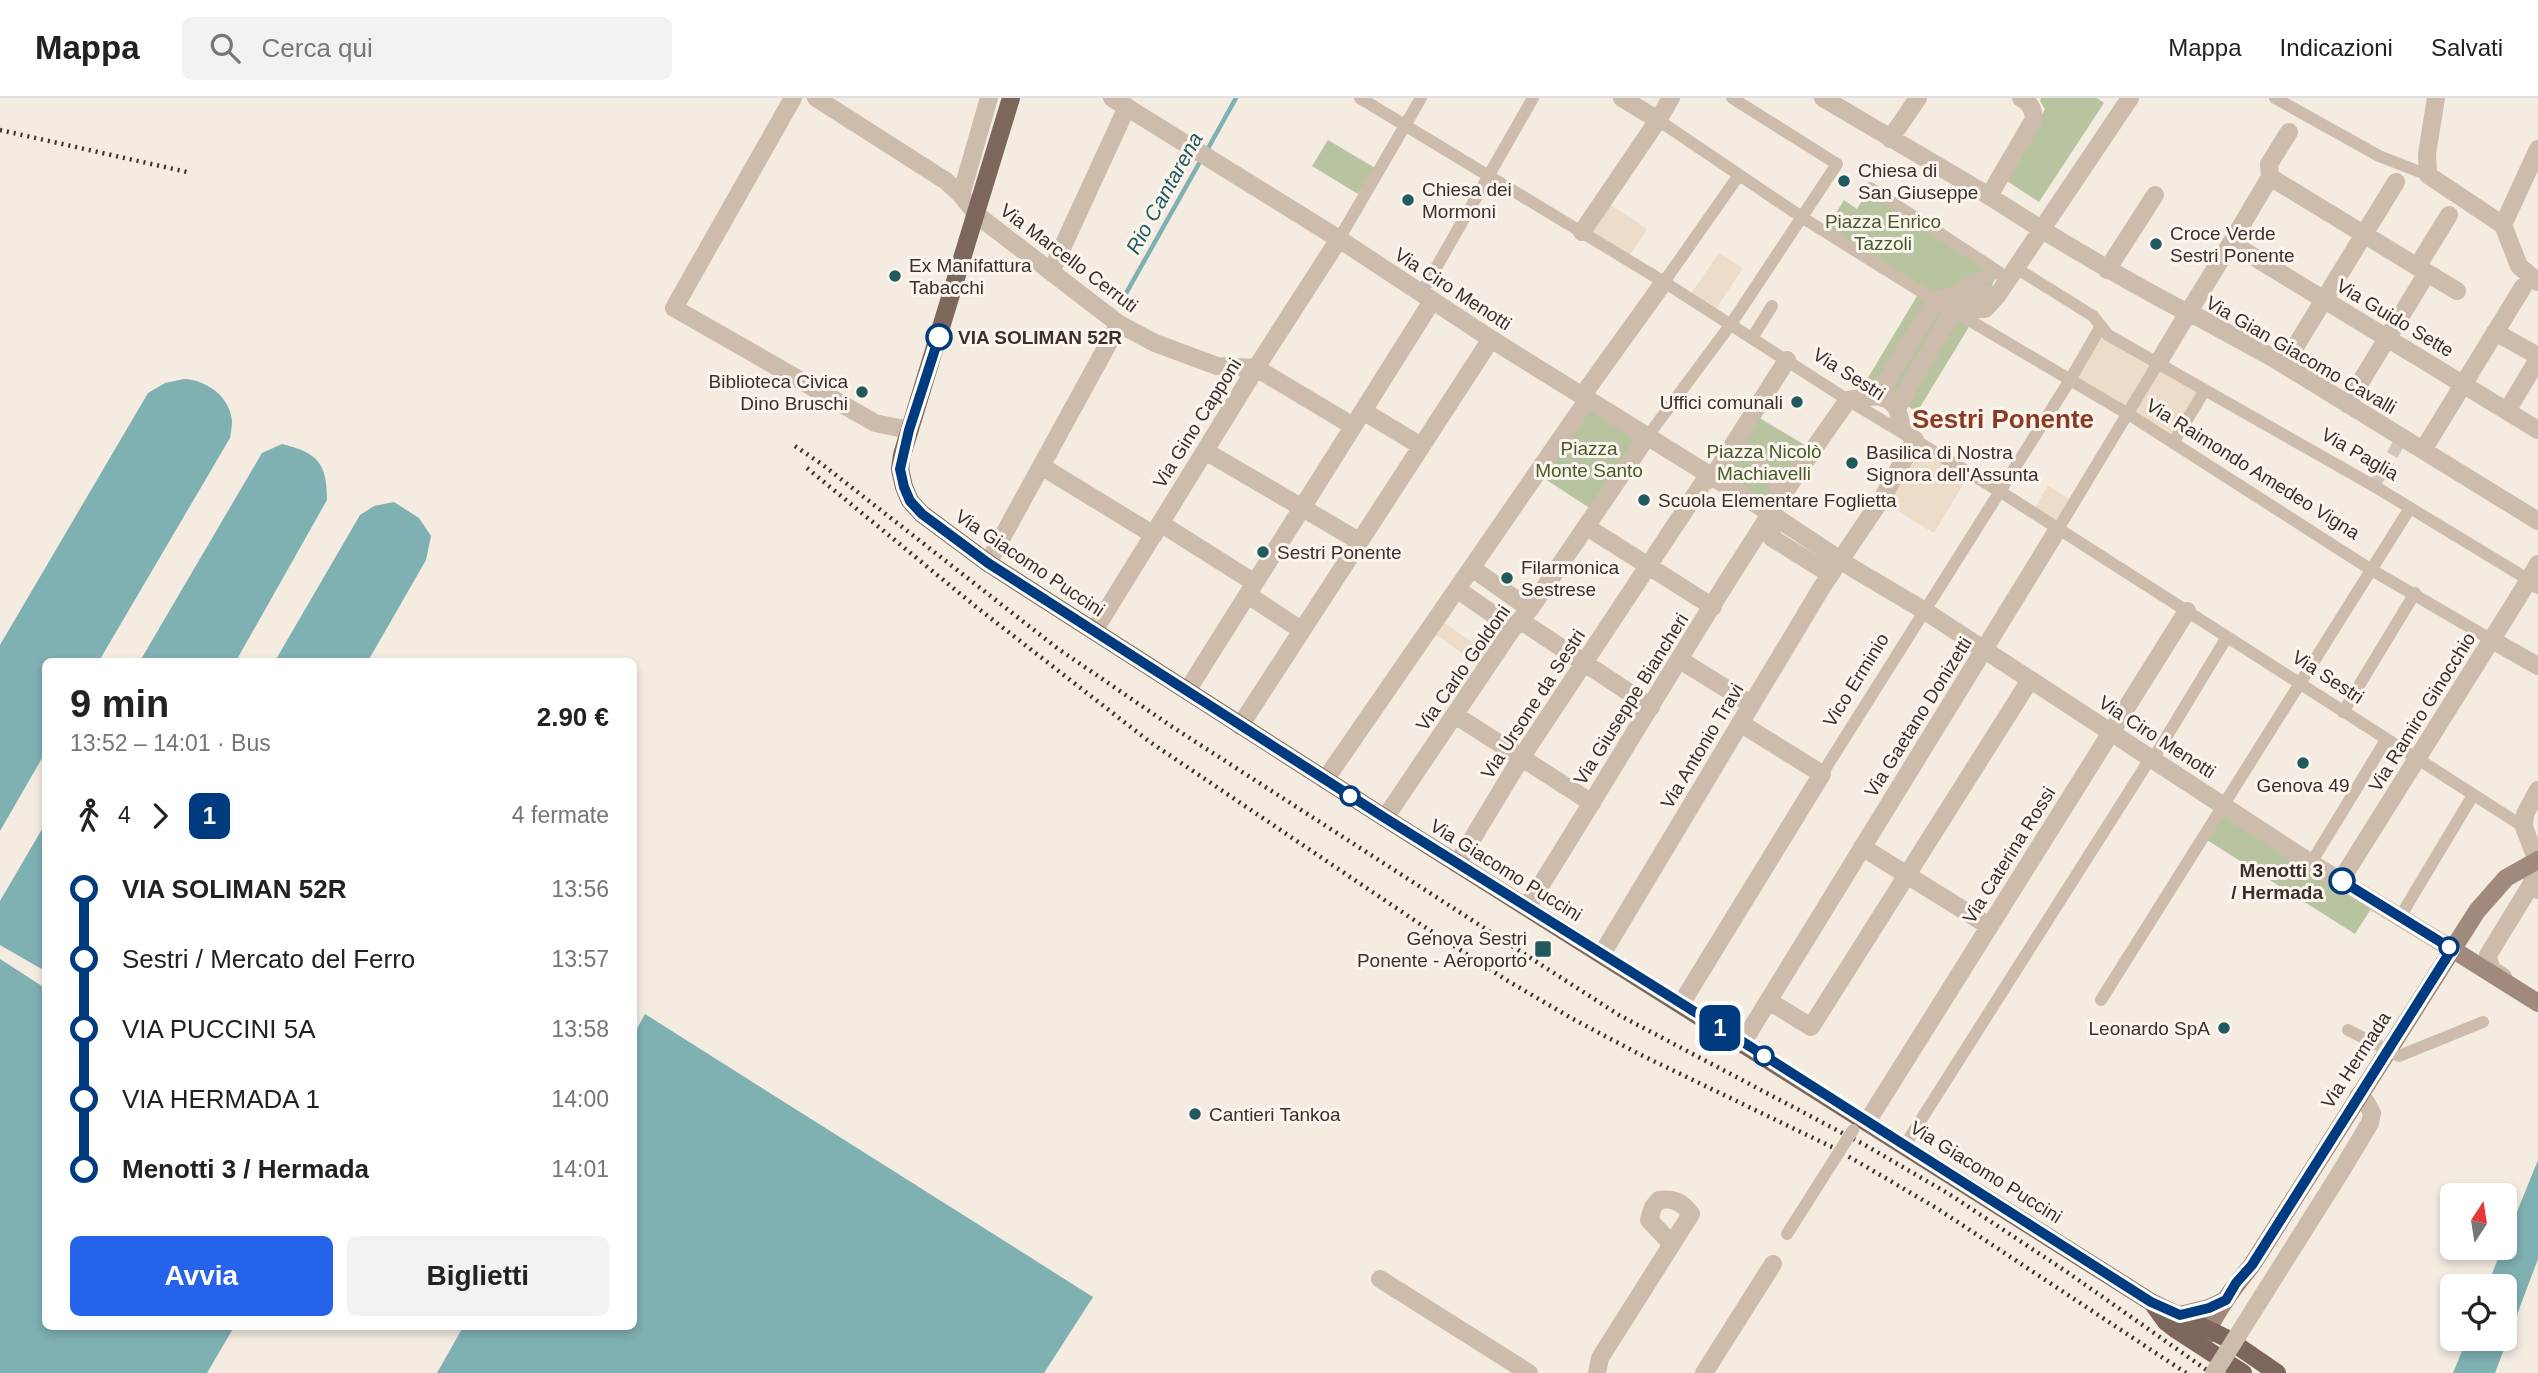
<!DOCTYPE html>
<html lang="it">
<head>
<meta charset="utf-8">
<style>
	body { margin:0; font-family:Helvetica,sans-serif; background:#f2f2f2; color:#222; height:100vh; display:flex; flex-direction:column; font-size:26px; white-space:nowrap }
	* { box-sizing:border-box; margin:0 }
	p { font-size:23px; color:#767676 }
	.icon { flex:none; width:38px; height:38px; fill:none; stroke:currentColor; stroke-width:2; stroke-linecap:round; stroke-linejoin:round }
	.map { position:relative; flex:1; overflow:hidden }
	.details { position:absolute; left:42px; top:560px; width:595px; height:672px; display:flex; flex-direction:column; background:#fff; border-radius:10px; box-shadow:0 4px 10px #0003 }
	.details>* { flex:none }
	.badge { padding:0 14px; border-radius:10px; font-size:24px; line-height:46px }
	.needle { width:46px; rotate:12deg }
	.controls { position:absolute; left:2440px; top:1085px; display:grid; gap:14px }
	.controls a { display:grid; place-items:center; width:77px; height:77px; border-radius:10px; background:#fff; box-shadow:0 4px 10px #0003; font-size:35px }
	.map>.badge { position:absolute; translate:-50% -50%; box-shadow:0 0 0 4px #fff }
	.legs { display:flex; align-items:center; gap:10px; height:77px; padding:0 28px; font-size:23px }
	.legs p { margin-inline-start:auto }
	.headline { display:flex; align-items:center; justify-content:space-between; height:119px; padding:0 28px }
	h1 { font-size:38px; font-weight:700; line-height:52px }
	.cta { display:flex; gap:14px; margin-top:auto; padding:14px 28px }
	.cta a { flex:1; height:80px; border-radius:10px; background:#2563eb; color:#fff; font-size:28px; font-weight:700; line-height:80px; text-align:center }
	.cta a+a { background:#f2f2f2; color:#222 }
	ul { padding:0 28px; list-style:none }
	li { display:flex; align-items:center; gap:24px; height:70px; font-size:26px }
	li i { display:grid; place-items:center; width:10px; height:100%; margin:0 9px; background:currentColor }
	li i::after { content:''; width:18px; height:18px; margin:-9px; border:5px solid; border-radius:50%; background:#fff }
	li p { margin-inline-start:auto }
	li:first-child i { background:linear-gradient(#0000 50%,currentColor 0) }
	li:last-child i { background:linear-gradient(currentColor 50%,#0000 0) }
	header { display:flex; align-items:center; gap:42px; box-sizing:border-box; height:98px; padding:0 35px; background:#fff; border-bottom:2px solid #e0e0e0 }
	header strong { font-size:33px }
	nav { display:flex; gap:38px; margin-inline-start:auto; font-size:24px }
	.search { width:490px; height:63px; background:#f2f2f2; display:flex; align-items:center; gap:18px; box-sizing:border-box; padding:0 24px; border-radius:10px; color:#767676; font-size:26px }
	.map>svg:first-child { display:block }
	.green { fill:#b8c4a0 }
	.plaza { fill:#ecdcc8 }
	.water { fill:#7fb0b2 }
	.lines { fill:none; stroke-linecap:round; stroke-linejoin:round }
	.stream { stroke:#7fb0b2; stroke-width:4.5 }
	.pedestrian-tunnel { stroke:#cfc6bd; stroke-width:12; stroke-dasharray:12 6; stroke-linecap:butt }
	.pedestrian { stroke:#cdbbac; stroke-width:12 }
	.minor { stroke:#cdbbac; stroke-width:18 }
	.tertiary { stroke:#cdbbac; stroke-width:18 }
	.secondary { stroke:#a18a7d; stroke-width:18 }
	.primary { stroke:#7d675c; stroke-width:18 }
	.rail { stroke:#3b302b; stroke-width:4.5; stroke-dasharray:2 5; stroke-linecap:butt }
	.pedestrian-bridge { stroke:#cdbbac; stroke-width:12 }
	.tertiary-bridge { stroke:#cdbbac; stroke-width:18 }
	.line-1-casing { stroke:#fff; stroke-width:16 }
	.line-1 { stroke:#003b80; stroke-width:10 }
	.poi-dot { fill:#1f5a5e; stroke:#fbf5ee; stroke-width:2.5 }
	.stop-1-dot { fill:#fff; stroke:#003b80; stroke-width:3.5 }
	.labels { text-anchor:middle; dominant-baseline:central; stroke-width:6; stroke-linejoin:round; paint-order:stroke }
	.poi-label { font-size:19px; fill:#3b302b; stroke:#fbf5ee; text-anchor:start }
	.park-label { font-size:19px; fill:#4a5a2e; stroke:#fbf5ee }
	.street-label { font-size:19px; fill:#3b302b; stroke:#fbf5ee }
	.stop-label { font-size:19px; font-weight:bold; fill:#3b302b; stroke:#fbf5ee; text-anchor:start }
	.water-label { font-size:21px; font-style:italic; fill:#1f5a5e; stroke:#fbf5ee }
	.district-label { font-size:26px; font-weight:bold; fill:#8c3b22; stroke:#fbf5ee }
</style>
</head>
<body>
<header>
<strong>Mappa</strong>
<div class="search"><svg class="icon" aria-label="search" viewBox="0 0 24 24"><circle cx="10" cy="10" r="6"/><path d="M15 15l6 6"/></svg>Cerca qui</div>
<nav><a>Mappa</a><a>Indicazioni</a><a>Salvati</a></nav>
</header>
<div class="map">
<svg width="2538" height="1275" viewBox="0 0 2538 1275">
	<rect width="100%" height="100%" fill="#f4ebe1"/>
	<path class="green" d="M2041,0h56l7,5 -65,99 -32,-21 38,-72 -5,-8z
		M1328,42l47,28 -17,26 -46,-28z
		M1870,90l129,84 -27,50 -55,90 -51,-31 54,-90 -95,-60 19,-31 13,9z
		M1589,309l48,32 -46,70 -49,-32z
		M1756,318l54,32 -38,59 -53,-32z
		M2224,717l147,94 -16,25 -148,-94z"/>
	<path class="plaza" d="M1603,102l44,29 -21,32 -44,-29z
		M1719,155l24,15 -30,45 -25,-15z
		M2099,236l102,59 -27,45 -101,-59z
		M1921,352l46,28 -33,55 -46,-28z
		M2048,388l27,16 -17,27 -26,-17z
		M1444,525l43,29 -5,15 -51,-36 5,-5z"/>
	<path class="water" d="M184,281c22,1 46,17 48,42 0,5 -1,11 -2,17l-131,223 -53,1 -1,91 -45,78v-186l148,-252 17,-10z
		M282,346c36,9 45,19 45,56l-91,161h-96l122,-208z
		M394,404l25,16 12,18 -5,24 -58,101h-93l85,-146 14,-9z
		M45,726v147l-45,-26v-44z
		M0,861l45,29 1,338 188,1 -27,46h-207z
		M645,916l448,283 -49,76h-607l26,-46 171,-1v-292z
		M2538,1062v99l-43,114h-42l14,-34h37v-53h-17z"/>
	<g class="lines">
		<path class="stream" d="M1206,54l30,-54
			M1120,206l81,-144"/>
		<path class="pedestrian-tunnel" d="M2374,388l28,-48"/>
		<path class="pedestrian" d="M1360,0l304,184 184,118 153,92 523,335
			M2275,0l104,58 49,19
			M1658,22l145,98 117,73 213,126 237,152 122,71
			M1870,90l129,84
			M1339,141l82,-141
			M2016,170l77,48 15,19 266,151 155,94
			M1664,184l75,-107
			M1960,188l39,-14
			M1421,196l112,-196
			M1752,240l20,-32
			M1647,339l84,-113 106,-160 -105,-66
			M2173,345l32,-53
			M1756,358l26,41
			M2058,431l100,-166
			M2343,614l72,-119
			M1822,676l248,-394 31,-54
			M2311,765l75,-123
			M2400,819l73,-122
			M2101,902l309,-492
			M1905,1047l243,-383 5,-3 74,-122"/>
		<path class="minor" d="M793,0l-119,210 201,115 34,7
			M816,0l130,83 15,14
			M1823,0l166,98
			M2436,0l-9,56 1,21 75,50 16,41 19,16
			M1890,41l28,-41
			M2270,79l187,114
			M2503,127l35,-76
			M1582,134l76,-112 -36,-22
			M2231,145l39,-66 -1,-13 20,-32
			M2417,169l32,-52
			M2107,172l48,-75
			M1051,174l76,-165
			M2495,234l43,24
			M2158,265l30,-50 12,5 73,40 265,163
			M2284,267l112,-183
			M1582,298l82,-114
			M2347,306l80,-131
			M1363,313l58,35
			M2507,313l31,-52
			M2423,352l100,-163
			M1205,353l154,90
			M1041,368l113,69
			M1771,416l1,24 50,31 18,-10
			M1160,425l95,60
			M1587,429l126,80
			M988,465l131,-239
			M1473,471l57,40
			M1458,492l55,38
			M1248,497l53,35
			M1521,523l130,86
			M1094,533l162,-263 97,58
			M2492,542l46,26
			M1680,562l71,44
			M1187,593l245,-390
			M1455,617l137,88
			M1240,628l251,-387
			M1325,682l263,-381
			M2538,692l-13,24 -1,13 13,34 -6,24 7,5
			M1385,720l128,-190 17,-19 117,-172
			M1862,749l127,79
			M1457,766l64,-106 182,-275 9,-5 75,-118
			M2341,782l188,-300
			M1769,903l42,26 219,-347
			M1681,906l141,-230 -82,-51
			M1743,944l315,-513
			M1867,1024l320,-511
			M1380,1181l149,94
			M1597,1275l3,-15 91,-144c-9,-12 -17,-16 -32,-14l-6,7 -4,13 20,21v7
			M1704,1275l69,-109"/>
		<path class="tertiary" d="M989,0l-28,97 16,20 142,109 36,19 62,23 39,2 83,-129
			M1112,0l227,141 152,100 265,165 98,65 71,42 386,252 141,86
			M2021,0c9,5 12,10 13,21l-45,77c65,42 130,81 199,117l43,-70 307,187
			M1658,22l13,-22
			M1877,298l59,-96 37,-10 24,6
			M1897,310l56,-98 32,-1 12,-13 133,-198
			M2538,466l-9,16 9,5
			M1527,809c107,-169 205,-345 321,-507l29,-4 12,4 8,8 5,19 13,13 -32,57 -61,90 -220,367
			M2503,879l-12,-8 -3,-14 43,-70
			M2340,1075l30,-50 2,-10 -6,-11 -8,-6"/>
		<path class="secondary" d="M2452,851l86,54
			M2180,1217l29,-7 17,-8
			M2203,1243c11,-28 30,-53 49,-76l225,-354 29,-33 32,-18"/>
		<path class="primary" d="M1011,0l-109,357 -2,14 4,18 6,14 12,13 66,49 397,255 766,484 75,36 51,35
			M2153,1206l13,18 9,7 68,44"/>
		<path class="rail" d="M0,32l187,42
			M795,348l28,19 234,183 114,78 448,289 246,130 84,49 118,78 144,101
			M807,370l168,138 175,136 264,178 94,61 65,38 66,35 195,94 48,28 56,33 248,164"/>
		<path class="pedestrian-bridge" d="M2348,932l51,26 84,-34
			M1787,1136l66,-104"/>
		<path class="tertiary-bridge" d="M2214,1275l126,-200"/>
	</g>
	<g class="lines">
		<defs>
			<path id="line-1" d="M939,239l-30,93 -9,39 4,18 6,14 12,13 66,49 397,255 358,224 408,260 29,13 29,-7 17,-8 10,-17 16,-18 200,-316 -110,-68"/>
		</defs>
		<use href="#line-1" class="line-1-casing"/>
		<use href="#line-1" class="line-1"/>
	</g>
	<g class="poi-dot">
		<circle cx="1844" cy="83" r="7"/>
		<circle cx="1408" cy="102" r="7"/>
		<circle cx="2156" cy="146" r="7"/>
		<circle cx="895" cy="178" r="7"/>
		<circle cx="862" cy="294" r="7"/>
		<circle cx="1797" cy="304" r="7"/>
		<circle cx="1852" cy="365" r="7"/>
		<circle cx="1644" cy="402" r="7"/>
		<circle cx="1263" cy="454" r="7"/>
		<circle cx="1507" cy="480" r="7"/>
		<circle cx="2303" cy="665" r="7"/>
		<rect x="1534" y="842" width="18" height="18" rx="3.5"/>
		<circle cx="2224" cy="930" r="7"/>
		<circle cx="1195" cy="1016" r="7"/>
	</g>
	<g class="stop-1-dot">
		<circle cx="939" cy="239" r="12"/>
		<circle cx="1350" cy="698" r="9"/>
		<circle cx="2342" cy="783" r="12"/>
		<circle cx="2449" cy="849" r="9"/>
		<circle cx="1764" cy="958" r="9"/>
	</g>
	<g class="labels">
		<g class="poi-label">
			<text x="1858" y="72">Chiesa di<tspan x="1858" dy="22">San Giuseppe</tspan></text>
			<text x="1422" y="91">Chiesa dei<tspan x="1422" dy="22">Mormoni</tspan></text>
			<text x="2170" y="135">Croce Verde<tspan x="2170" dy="22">Sestri Ponente</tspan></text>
			<text x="909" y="167">Ex Manifattura<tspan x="909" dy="22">Tabacchi</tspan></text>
			<text x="848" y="283" text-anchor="end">Biblioteca Civica<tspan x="848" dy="22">Dino Bruschi</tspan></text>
			<text x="1783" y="304" text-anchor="end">Uffici comunali</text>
			<text x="1866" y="354">Basilica di Nostra<tspan x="1866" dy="22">Signora dell'Assunta</tspan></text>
			<text x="1658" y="402">Scuola Elementare Foglietta</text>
			<text x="1277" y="454">Sestri Ponente</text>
			<text x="1521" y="469">Filarmonica<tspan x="1521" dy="22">Sestrese</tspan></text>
			<text x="2303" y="687" text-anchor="middle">Genova 49</text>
			<text x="1527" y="840" text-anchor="end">Genova Sestri<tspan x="1527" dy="22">Ponente - Aeroporto</tspan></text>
			<text x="2210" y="930" text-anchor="end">Leonardo SpA</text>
			<text x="1209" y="1016">Cantieri Tankoa</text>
		</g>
		<g class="park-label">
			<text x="1883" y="123">Piazza Enrico<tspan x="1883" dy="22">Tazzoli</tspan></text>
			<text x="1589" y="350">Piazza<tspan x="1589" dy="22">Monte Santo</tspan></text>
			<text x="1764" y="353">Piazza Nicolò<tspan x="1764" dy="22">Machiavelli</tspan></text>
		</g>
		<g class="street-label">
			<text transform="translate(1069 160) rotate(37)">Via Marcello Cerruti</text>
			<text transform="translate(1453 191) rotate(33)">Via Ciro Menotti</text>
			<text transform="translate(2395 220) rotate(31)">Via Guido Sette</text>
			<text transform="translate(2301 257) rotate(30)">Via Gian Giacomo Cavalli</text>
			<text transform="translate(1849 276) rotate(32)">Via Sestri</text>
			<text transform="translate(1197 325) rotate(-58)">Via Gino Capponi</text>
			<text transform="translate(2360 356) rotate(30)">Via Paglia</text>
			<text transform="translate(2253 371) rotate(32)">Via Raimondo Amedeo Vigna</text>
			<text transform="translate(1030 465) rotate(34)">Via Giacomo Puccini</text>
			<text transform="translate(1463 570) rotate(-55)">Via Carlo Goldoni</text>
			<text transform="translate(2328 579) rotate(33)">Via Sestri</text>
			<text transform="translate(1856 582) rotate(-58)">Vico Erminio</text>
			<text transform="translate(1631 601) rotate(-58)">Via Giuseppe Biancheri</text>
			<text transform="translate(1533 606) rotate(-57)">Via Ursone da Sestri</text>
			<text transform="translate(2422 614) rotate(-58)">Via Ramiro Ginocchio</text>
			<text transform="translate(1918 619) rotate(-58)">Via Gaetano Donizetti</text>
			<text transform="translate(2157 639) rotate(33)">Via Ciro Menotti</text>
			<text transform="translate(1702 648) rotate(-59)">Via Antonio Travi</text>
			<text transform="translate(2009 757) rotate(-58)">Via Caterina Rossi</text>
			<text transform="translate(1506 772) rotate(32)">Via Giacomo Puccini</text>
			<text transform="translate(2356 962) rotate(-57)">Via Hermada</text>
			<text transform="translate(1986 1074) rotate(32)">Via Giacomo Puccini</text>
		</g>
		<g class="stop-label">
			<text x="958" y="239">VIA SOLIMAN 52R</text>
			<text x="2323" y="772" text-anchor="end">Menotti 3<tspan x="2323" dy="22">/ Hermada</tspan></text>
		</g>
		<g class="water-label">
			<text transform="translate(1164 95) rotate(-61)">Rio Cantarena</text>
		</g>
		<g class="district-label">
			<text x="2003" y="321">Sestri Ponente</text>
		</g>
	</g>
</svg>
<div class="controls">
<a><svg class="needle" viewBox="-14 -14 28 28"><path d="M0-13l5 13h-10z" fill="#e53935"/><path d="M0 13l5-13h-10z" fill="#767676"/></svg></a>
<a><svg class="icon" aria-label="locate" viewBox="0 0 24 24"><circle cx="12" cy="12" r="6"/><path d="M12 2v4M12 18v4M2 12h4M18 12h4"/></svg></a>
</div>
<b class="badge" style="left:1720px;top:930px;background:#003b80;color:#fff">1</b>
<section class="details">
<div class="headline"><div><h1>9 min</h1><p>13:52 – 14:01 · Bus</p></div><b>2.90 €</b></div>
<div class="legs"><svg class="icon" aria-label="walk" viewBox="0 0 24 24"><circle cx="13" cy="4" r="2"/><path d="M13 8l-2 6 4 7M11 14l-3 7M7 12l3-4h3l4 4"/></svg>4<svg class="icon" aria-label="forward" viewBox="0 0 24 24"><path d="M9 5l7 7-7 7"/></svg><b class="badge" style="background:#003b80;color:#fff">1</b><p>4 fermate</p></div>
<ul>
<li><i style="color:#003b80"></i><b>VIA SOLIMAN 52R</b><p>13:56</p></li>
<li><i style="color:#003b80"></i><span>Sestri / Mercato del Ferro</span><p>13:57</p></li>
<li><i style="color:#003b80"></i><span>VIA PUCCINI 5A</span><p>13:58</p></li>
<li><i style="color:#003b80"></i><span>VIA HERMADA 1</span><p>14:00</p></li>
<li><i style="color:#003b80"></i><b>Menotti 3 / Hermada</b><p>14:01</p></li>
</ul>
<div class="cta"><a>Avvia</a><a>Biglietti</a></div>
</section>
</div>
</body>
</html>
